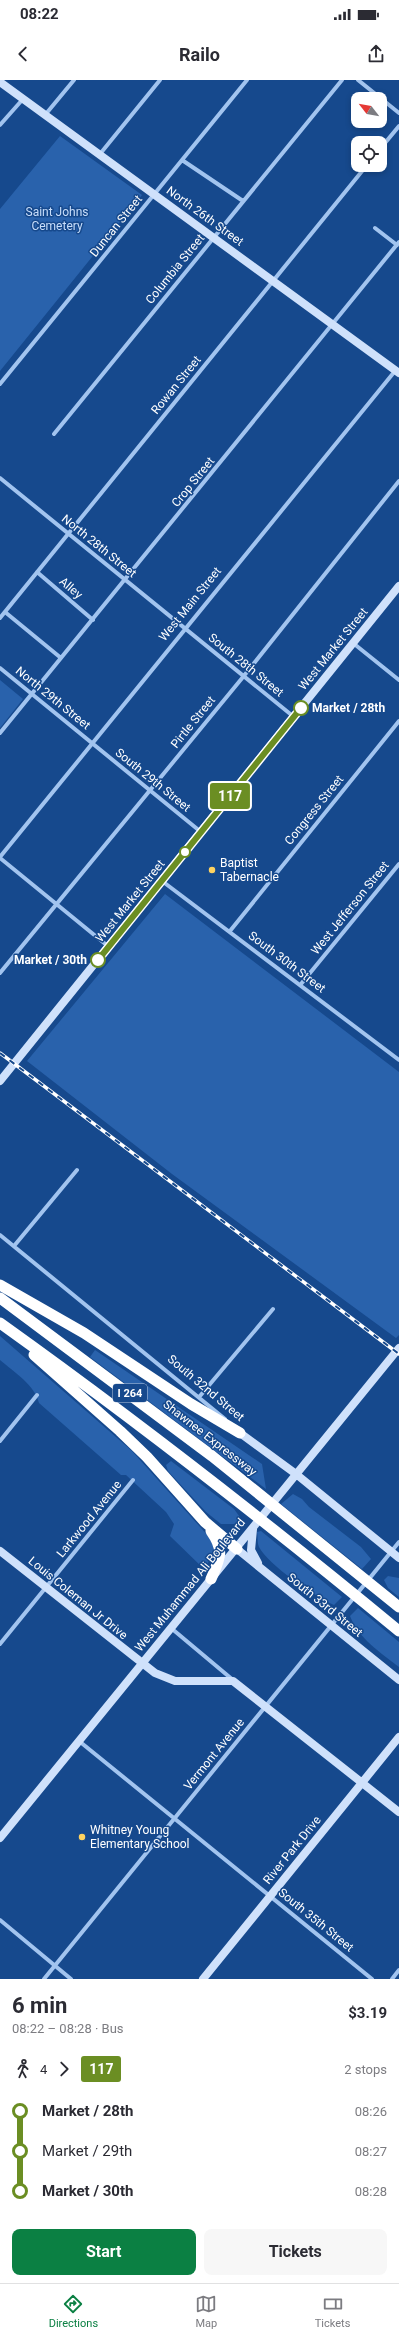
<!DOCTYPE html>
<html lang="en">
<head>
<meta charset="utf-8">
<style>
	body { margin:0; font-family:Roboto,sans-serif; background:#f7f7f7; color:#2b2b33; height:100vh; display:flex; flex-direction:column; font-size:15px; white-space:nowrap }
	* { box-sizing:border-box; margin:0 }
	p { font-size:13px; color:#7c7c81 }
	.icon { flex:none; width:22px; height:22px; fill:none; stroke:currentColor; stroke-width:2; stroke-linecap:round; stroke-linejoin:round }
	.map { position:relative; height:1899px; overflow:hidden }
	.details { display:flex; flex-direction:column; background:#fff; flex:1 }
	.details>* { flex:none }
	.badge { padding:0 8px; border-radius:3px; font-size:14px; line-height:26px }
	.needle { width:26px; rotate:301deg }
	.fabs { position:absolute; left:351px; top:12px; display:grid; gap:8px }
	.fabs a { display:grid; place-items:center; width:36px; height:36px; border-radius:8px; background:#fff; box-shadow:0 2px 6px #0003; font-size:20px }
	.map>.badge { position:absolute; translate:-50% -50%; box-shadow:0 0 0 2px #fff }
	.legs { display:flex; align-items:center; gap:6px; height:44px; padding:0 12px; font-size:13px }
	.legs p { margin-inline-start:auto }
	.headline { display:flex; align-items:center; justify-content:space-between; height:68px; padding:0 12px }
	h1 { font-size:22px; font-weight:700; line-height:30px }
	.action { display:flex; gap:8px; margin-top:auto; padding:8px 12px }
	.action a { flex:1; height:46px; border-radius:8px; background:#0b8043; color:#fff; font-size:16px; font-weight:700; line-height:46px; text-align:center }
	.action a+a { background:#f7f7f7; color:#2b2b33 }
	ul { padding:0 12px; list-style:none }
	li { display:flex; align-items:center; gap:14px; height:40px; font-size:15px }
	li i { display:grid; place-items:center; width:6px; height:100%; margin:0 5px; background:currentColor }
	li i::after { content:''; width:10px; height:10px; margin:-5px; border:3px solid; border-radius:50%; background:#fff }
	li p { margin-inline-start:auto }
	li:first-child i { background:linear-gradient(#0000 50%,currentColor 0) }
	li:last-child i { background:linear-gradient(currentColor 50%,#0000 0) }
	.status { display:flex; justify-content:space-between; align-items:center; height:28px; padding:0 20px; background:#fff; direction:ltr }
	.status svg { height:11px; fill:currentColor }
	header { display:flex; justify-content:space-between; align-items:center; height:52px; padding:0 12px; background:#fff; font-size:18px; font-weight:700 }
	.dock { display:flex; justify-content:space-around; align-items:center; height:56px; border-top:1px solid #e1e1e2; background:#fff; font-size:11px; color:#7c7c81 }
	.dock a { display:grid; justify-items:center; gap:2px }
	.dock .current { color:#0b8043 }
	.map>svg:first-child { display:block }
	.green { fill:#2962ac }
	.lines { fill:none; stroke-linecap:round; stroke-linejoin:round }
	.street { stroke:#a2c4ef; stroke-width:4 }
	.secondary { stroke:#cfe1fb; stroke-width:8 }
	.highway { stroke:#fff; stroke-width:11 }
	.rail-casing { stroke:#fff; stroke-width:3.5 }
	.rail { stroke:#16498d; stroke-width:2; stroke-dasharray:6; stroke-linecap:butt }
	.line-1-casing { stroke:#fff; stroke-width:9 }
	.line-1 { stroke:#6b8e23; stroke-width:6 }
	.stop-1-dot { fill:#fff; stroke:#6b8e23; stroke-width:2 }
	.poi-dot { fill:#ffd360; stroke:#16498d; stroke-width:1.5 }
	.labels { text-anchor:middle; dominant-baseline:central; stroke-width:3; stroke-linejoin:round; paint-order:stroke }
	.shield { fill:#16498d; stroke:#b9c8dd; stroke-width:1 }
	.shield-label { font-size:11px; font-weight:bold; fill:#fff }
	.park-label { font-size:12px; fill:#c8defb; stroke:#16498d }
	.street-label { font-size:12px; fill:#fff; stroke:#16498d }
	.stop-label { font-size:12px; font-weight:bold; fill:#fff; stroke:#16498d; text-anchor:start }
	.poi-label { font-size:12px; fill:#fff; stroke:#16498d; text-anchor:start }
</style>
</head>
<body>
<div class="status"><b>08:22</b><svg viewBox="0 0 49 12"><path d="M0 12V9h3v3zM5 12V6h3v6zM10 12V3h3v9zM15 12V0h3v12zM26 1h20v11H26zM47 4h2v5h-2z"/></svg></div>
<header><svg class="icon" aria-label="back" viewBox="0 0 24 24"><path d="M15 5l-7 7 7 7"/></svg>Railo<svg class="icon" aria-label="share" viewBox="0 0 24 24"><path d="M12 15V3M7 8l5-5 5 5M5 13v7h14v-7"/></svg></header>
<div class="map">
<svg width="399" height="1899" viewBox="0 0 399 1899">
	<rect width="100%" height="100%" fill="#16498d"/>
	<path class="green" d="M60,56l82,59 -142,176v-162z
		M0,600l23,19 -23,29z
		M165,814l234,178v263l-3,3 -224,-164 -145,-113z
		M0,1256l132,115 78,87 4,11 -9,21 -35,-34 4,-12 -8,-12 -40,-37h-5l-82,-72c-4,-18 -25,-31 -39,-43z
		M95,1270l167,114 4,25 -176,-132z
		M171,1381l63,48 11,15h-24l-15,-12 -38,-41 -2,-6z
		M293,1414l9,5 7,8 52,40 10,12 -9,10 -81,-65z
		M261,1451l81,66 -8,8c-18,-8 -66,-40 -75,-58 -2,-4 -1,-11 -2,-15z
		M388,1496l11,2v19l-11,-9 -4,-8z
		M358,1528l41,34v25c-19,-15 -40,-28 -49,-51z"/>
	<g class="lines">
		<path class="street" d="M358,0l41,33
			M45,35l29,-35
			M0,45l23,-26
			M380,69l19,-23
			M100,74l60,-74
			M182,80l61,41
			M375,148l22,17
			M0,304l247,-304
			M54,354l288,-354
			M0,398l294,239
			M37,492l56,48
			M5,532l56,46
			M0,538l367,-453
			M353,563l46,37
			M0,588l201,164
			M0,653l399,-491
			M0,777l395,-486
			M0,778l109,89
			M162,801l237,179
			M230,851l169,-210
			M0,893l243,-296 156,-196
			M301,904l98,-120
			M0,1155l225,184
			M14,1166l63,-76
			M200,1316l73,-87
			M0,1361l37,-46
			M171,1548l62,52
			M0,1564l133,-164
			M79,1661l293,238
			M0,1840l71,59
			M44,1899l355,-437
			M392,1899l7,-9"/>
		<path class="secondary" d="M0,2l399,291
			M0,1001l399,-495
			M240,1353l56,41 103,84
			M253,1449l-2,21 7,13
			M237,1469l162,131
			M0,1471l155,122 20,8h58l166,131
			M0,1758l399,-490
			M203,1899l196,-242"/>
		<path class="highway" d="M0,1205l84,48 107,71 49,29
			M0,1218l212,158 187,151
			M0,1243c137,98 269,201 399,308
			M34,1275l86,76 27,26 58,65 32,27
			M211,1451c14,20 9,27 0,48"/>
		<defs>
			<path id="rail" d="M0,973l399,301"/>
		</defs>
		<use href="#rail" class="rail-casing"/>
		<use href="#rail" class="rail"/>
	</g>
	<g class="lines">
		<defs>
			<path id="line-1" d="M98,880l203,-252"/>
		</defs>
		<use href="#line-1" class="line-1-casing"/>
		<use href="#line-1" class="line-1"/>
	</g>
	<g class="stop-1-dot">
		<circle cx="301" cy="628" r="7"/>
		<circle cx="185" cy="772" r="5"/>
		<circle cx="98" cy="880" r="7"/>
	</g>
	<g class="poi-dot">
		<circle cx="212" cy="790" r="4"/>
		<circle cx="82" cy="1757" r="4"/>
	</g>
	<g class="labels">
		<rect class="shield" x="113" y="1304" width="34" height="18" rx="3"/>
		<g class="shield-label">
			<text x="130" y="1313">I 264</text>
		</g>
		<g class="park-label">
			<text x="57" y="132">Saint Johns<tspan x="57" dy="14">Cemetery</tspan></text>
		</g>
		<g class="street-label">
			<text transform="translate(205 136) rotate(36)">North 26th Street</text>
			<text transform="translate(116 146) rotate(-51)">Duncan Street</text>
			<text transform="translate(175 189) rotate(-51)">Columbia Street</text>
			<text transform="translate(176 305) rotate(-51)">Rowan Street</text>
			<text transform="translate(193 402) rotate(-51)">Crop Street</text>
			<text transform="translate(99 466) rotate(39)">North 28th Street</text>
			<text transform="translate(71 508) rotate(40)">Alley</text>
			<text transform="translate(190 524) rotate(-51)">West Main Street</text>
			<text transform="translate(333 569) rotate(-51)">West Market Street</text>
			<text transform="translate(246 585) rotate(39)">South 28th Street</text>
			<text transform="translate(53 618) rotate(39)">North 29th Street</text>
			<text transform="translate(193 642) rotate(-51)">Pirtle Street</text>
			<text transform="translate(153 700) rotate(39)">South 29th Street</text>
			<text transform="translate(314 730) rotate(-51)">Congress Street</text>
			<text transform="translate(130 821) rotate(-51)">West Market Street</text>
			<text transform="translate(350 828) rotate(-51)">West Jefferson Street</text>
			<text transform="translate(287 882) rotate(37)">South 30th Street</text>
			<text transform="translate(206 1308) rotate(40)">South 32nd Street</text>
			<text transform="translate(210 1358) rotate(38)">Shawnee Expressway</text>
			<text transform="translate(89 1439) rotate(-51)">Larkwood Avenue</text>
			<text transform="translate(190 1505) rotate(-51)">West Muhammad Ali Boulevard</text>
			<text transform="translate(78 1518) rotate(39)">Louis Coleman Jr Drive</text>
			<text transform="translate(325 1525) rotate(39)">South 33rd Street</text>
			<text transform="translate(214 1674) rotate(-51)">Vermont Avenue</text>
			<text transform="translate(292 1770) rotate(-51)">River Park Drive</text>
			<text transform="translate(316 1840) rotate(39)">South 35th Street</text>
		</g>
		<g class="stop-label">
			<text x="312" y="628">Market / 28th</text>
			<text x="87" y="880" text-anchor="end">Market / 30th</text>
		</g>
		<g class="poi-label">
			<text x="220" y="783">Baptist<tspan x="220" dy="14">Tabernacle</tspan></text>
			<text x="90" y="1750">Whitney Young<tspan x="90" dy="14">Elementary School</tspan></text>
		</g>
	</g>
</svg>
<div class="fabs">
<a><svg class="needle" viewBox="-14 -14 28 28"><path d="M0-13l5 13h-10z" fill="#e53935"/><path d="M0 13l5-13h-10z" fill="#7c7c81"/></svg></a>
<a><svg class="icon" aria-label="locate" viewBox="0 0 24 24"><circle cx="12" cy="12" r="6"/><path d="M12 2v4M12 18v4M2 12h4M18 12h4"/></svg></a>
</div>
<b class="badge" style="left:230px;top:716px;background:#6b8e23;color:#fff">117</b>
</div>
<section class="details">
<div class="headline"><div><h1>6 min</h1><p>08:22 – 08:28 · Bus</p></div><b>$3.19</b></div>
<div class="legs"><svg class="icon" aria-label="walk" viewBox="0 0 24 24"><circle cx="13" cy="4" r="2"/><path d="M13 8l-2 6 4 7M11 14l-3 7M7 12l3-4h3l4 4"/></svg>4<svg class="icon" aria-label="forward" viewBox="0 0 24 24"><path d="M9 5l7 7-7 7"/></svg><b class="badge" style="background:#6b8e23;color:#fff">117</b><p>2 stops</p></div>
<ul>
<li><i style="color:#6b8e23"></i><b>Market / 28th</b><p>08:26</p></li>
<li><i style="color:#6b8e23"></i><span>Market / 29th</span><p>08:27</p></li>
<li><i style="color:#6b8e23"></i><b>Market / 30th</b><p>08:28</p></li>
</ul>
<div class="action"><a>Start</a><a>Tickets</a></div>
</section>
<nav class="dock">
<a class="current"><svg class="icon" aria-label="directions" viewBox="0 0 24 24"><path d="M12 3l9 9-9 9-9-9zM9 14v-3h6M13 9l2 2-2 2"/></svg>Directions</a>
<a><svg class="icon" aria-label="map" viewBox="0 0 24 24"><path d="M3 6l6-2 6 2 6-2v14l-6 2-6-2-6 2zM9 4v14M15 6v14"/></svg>Map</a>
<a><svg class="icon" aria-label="tickets" viewBox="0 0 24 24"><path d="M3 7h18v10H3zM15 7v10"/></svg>Tickets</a>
</nav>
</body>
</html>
